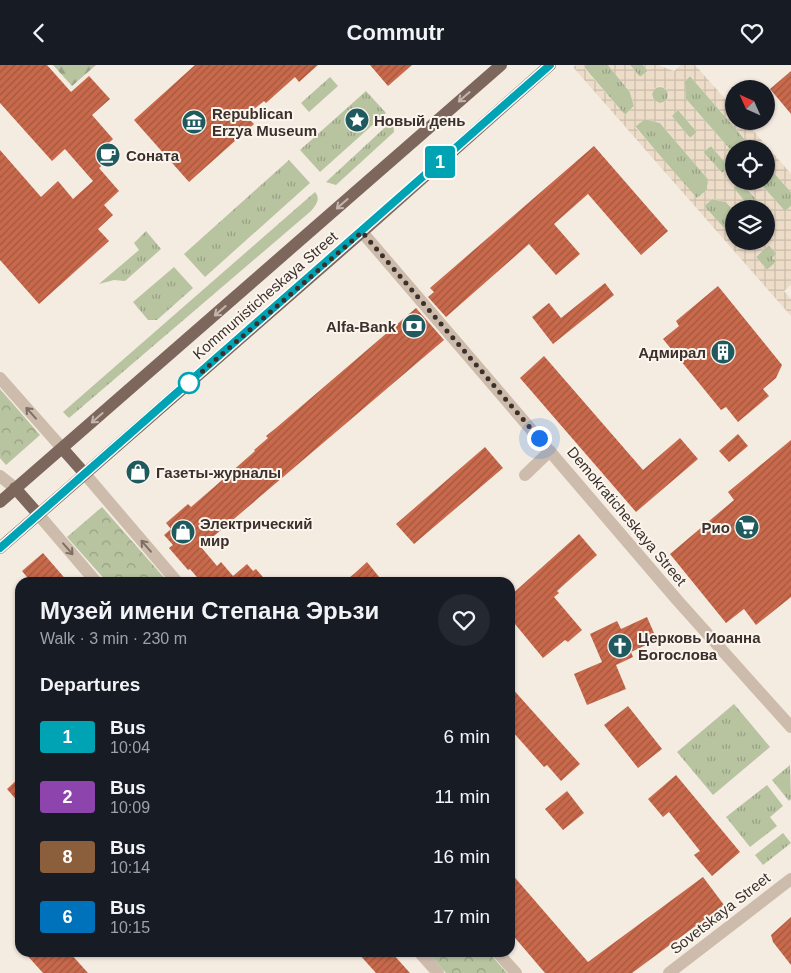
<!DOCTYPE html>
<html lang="en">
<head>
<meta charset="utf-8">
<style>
	body { margin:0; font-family:Helvetica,sans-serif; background:#242831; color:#f1f3f6; height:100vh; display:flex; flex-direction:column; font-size:19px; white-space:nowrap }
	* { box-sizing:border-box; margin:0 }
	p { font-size:16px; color:#9ea1a6 }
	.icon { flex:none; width:28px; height:28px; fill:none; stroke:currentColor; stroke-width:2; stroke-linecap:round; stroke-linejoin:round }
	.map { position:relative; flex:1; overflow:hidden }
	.details { position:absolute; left:15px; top:512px; width:500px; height:380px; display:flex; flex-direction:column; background:#171b24; border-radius:15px; box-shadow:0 1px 4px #0004 }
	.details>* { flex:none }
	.badge { padding:0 10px; border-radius:4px; font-size:18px; line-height:32px }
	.needle { width:32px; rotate:315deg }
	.buttons { position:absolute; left:725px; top:15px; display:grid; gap:10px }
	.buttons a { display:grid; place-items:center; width:50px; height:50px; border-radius:50%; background:#171b24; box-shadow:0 1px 4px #0004; font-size:25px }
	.you { position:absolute; width:25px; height:25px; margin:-12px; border:4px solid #fff; border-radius:50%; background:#1a73e8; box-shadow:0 0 0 8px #1a73e833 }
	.map>.badge { position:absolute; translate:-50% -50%; box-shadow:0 0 0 2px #fff }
	h2 { padding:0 25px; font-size:19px; line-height:45px }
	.round { display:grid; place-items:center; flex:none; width:52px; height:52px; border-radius:26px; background:#242831 }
	.headline { display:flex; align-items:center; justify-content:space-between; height:85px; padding:0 25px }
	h1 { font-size:24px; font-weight:600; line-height:38px }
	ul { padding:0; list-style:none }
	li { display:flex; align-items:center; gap:15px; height:60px; padding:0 25px }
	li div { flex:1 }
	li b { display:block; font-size:19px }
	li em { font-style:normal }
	li .badge { min-width:55px; font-weight:700; text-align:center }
	header { display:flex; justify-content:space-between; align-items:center; height:65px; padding:0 25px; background:#171b24; font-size:22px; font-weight:600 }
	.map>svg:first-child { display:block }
	.grass { fill:url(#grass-tufts) }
	.forest { fill:url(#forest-firs) }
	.park { fill:url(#park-crowns) }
	.plaza { fill:url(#plaza-grid); fill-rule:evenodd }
	.building { fill:url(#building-hatch) }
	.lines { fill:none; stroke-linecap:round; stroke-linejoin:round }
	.minor { stroke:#cdbbac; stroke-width:12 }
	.major { stroke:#7d675c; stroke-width:12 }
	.oneway { stroke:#c2b5ac }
	.oneway2 { stroke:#7d6f65 }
	.line-casing { stroke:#fff; stroke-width:11 }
	.line { stroke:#00a3b4; stroke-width:8 }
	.walk { stroke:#3b302b; stroke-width:5; stroke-dasharray:0 9 }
	.stop-dot { fill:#fff; stroke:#00a3b4; stroke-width:2.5 }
	.labels { text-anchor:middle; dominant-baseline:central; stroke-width:4; stroke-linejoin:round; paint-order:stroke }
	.poi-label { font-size:15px; font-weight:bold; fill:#3b302b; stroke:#fbf5ee; text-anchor:start }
	.street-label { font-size:15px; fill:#3b302b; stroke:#fbf5ee }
</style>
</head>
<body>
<header><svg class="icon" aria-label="back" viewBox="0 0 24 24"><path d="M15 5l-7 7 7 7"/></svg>Commutr<svg class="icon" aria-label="heart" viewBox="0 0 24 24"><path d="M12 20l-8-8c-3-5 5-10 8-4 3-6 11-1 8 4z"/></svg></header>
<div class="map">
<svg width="791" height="908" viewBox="0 0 791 908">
	<defs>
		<pattern id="grass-tufts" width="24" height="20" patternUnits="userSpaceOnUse" patternTransform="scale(1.25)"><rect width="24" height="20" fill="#b8c4a0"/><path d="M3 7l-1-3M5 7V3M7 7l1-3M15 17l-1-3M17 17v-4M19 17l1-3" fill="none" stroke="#97a083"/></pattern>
		<pattern id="forest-firs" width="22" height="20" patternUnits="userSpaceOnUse" patternTransform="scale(1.25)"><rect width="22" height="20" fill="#b8c4a0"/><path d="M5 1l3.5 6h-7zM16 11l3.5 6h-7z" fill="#97a083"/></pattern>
		<pattern id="park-crowns" width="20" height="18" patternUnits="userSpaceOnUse" patternTransform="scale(1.25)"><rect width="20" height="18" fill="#b8c4a0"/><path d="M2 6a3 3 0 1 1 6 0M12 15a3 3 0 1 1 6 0" fill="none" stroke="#97a083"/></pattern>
		<pattern id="plaza-grid" width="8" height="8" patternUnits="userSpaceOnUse" patternTransform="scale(1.25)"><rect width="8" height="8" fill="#ecdcc8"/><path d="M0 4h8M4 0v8" fill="none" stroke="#cbbdac"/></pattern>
		<pattern id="building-hatch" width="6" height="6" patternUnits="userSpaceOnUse" patternTransform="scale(1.25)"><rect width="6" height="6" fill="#c8694b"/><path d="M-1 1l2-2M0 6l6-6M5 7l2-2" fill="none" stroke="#a4573f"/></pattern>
	</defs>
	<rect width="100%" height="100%" fill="#f4ebe1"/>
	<path class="grass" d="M586,0h22l22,27 4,14 -9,9 -41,-48z
		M630,0h13l5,6 -8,6z
		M690,11l63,73h-19v5l-48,-55 -2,-17z
		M330,12l8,9 -29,26 -8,-9z
		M652 30a8 8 0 1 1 16 0a8 8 0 1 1-16 0Z
		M366,26l20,22 -66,59 -20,-22z
		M678,45l19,22 -7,6 -19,-22z
		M645,54l15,4 48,56 -1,11 -11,9 -61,-73z
		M393,55l1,12 -58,53 -10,-3z
		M711,81l18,21 -7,6 -19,-21z
		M289,95l21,23 -105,94 -21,-23z
		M766,99l25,28v14l-6,6 -27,-31h8z
		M741,117l18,20 -8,7 -18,-21z
		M315,127c6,7 1,13 -4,19l-242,207 -6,-6z
		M712,134l14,3 8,9v28l-30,-33z
		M146,166l15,18 -36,32 -11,-1 -15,4 40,-34 -5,-7z
		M769,180l8,9 -1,8 -9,8 -11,-13z
		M174,202l19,21 -36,32h-9l-15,-18z
		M734,639l36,43 -57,48 -36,-43z
		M790,700l1,34 -2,2 -17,-21z
		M767,720l16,21 -13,11 7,9 -27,21 -24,-30z
		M783,768l8,10 -28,22 -8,-10z"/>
	<path class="forest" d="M53,0h43l-24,21z"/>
	<path class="park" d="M0,324l40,46 -34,30 -6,-7z
		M102,442l66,75h-61l-40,-45z
		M428,888h61l18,20h-61z"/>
	<path class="plaza" d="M576,0h10l-2,3 41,47 9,-9 -4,-14 -22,-27h22l10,12 8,-6 -5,-6h15l16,6 6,-5v-1h15l39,44v12h11l46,53v18l-25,-28v-15h-13l-63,-73 -5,5 1,18 48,55v27h24l27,30 6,-5v79l-7,6 7,8v17l-218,-249zM661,21l5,3 3,6 -3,6 -6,2 -6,-3 -2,-6 3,-6zM678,45l19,22 -7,6 -18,-22zM645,54l15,4 48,56 -1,11 -10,8 -62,-71zM711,81l18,21 -7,6 -19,-21zM741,117l17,20 -7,7 -17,-21zM712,134l14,3 8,9v-2h32v32h-15l-9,8 -8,-8v-2l-30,-33zM769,180l7,9 -4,4 4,4 -9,8 -11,-13z"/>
	<path class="building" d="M0,0h47l24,27 18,-16 21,23 -18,16 21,24 -9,8 8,9 -13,12 20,23 -15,14 9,10 -15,14 11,12 -70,63 -39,-44v-110l41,47 17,-16 15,18 20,-18 -28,-32 -13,12 -52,-58z
		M195,0h123l-19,17 -4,-5 -29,26 -2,-2 -18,15 8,8 -65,58 -55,-62z
		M370,0h42l-24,21z
		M791,6v43l-21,-25z
		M594,81l74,85 -27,24 -53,-61 -34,30 26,30 -24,21 -27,-31 -83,73 -18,-20 6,-5 -4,-4z
		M605,218l9,12 -61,49 -21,-27 17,-14 12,15z
		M718,221l64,79 -6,13 -13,11 6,7 -31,26 -12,-15 -5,3 -58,-71 16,-13 -3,-5z
		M416,243l28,32 -243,207 16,19 4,-4 12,14 14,-12 6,7 3,-2 12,14h-66l-12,-14 -2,1 -19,-22 4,-3 -9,-10 7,-6 -5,-6 22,-19 3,3 22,-19 42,-37 -1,-1 14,-12 -2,-2 10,-8z
		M544,291l99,114 37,-32 18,21 -62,53 -116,-134z
		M738,369l10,12 -19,16 -10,-11z
		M791,375v157l-35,28 -12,-16 -18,14 -56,-69 64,-54 -6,-8z
		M485,382l18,21 -89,76 -18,-20z
		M579,469l18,21 -40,36 2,2 -5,4 28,33 -14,12 -3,-2 -22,18 -33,-40v-22z
		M43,488l26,30h-37l-10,-12z
		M367,497l17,21h-41l12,-10z
		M647,552l10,23 -26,12 2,5 -17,8 10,24 -39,16 -13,-31 28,-12 -12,-28 27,-13 4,8z
		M510,621l70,78 -19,17 -14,-16 -3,2 -32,-36 3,-3 -5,-6z
		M628,641l34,43 -24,19 -34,-43z
		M676,710l64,77 -28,24 -18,-21 6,-4 -31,-39 -6,5 -15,-18z
		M20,712v27l-13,-15z
		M567,726l17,22 -21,17 -18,-21z
		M510,807l78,90 115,-85 21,28 -92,68h-87l-35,-41z
		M791,852v48l-18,-23 -2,-7z
		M25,888h45l18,20h-45z
		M358,888h34l18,20h-34z"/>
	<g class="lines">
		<path class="minor" d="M362,167l316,369 113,126
			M0,313l62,70
			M85,409l93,109
			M525,410l25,-24
			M0,411l15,12
			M38,449l59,69
			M420,888l18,20
			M498,888l18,20
			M669,908l122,-94"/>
		<path class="major" d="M62,383l23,26
			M15,423l23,26
			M0,437l501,-437
			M0,483l362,-316 188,-167"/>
	</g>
	<defs><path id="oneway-shaft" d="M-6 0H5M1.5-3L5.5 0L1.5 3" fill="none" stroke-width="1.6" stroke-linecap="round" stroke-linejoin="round" transform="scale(1.25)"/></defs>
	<g class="oneway">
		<use href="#oneway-shaft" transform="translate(464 32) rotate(139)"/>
		<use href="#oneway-shaft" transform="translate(342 139) rotate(139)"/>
		<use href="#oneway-shaft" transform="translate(220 246) rotate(139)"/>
		<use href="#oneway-shaft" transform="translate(97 353) rotate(139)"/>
	</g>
	<g class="oneway2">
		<use href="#oneway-shaft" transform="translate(31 348) rotate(-132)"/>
		<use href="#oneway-shaft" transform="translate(146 481) rotate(-131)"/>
		<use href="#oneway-shaft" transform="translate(68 484) rotate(49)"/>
	</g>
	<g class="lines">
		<defs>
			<path id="line" d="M0,483l550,-483"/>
		</defs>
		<use href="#line" class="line-casing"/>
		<use href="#line" class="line"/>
		<path class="walk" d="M189,318l173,-151 177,206"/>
	</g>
	<defs>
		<symbol id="sight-disc" viewBox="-11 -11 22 22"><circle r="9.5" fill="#1f5a5e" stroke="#fbf5ee"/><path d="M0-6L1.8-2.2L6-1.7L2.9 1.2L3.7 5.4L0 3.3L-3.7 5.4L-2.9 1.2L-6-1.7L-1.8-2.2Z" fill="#fff"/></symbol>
		<symbol id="museum-disc" viewBox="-11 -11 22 22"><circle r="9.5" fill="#1f5a5e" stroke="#fbf5ee"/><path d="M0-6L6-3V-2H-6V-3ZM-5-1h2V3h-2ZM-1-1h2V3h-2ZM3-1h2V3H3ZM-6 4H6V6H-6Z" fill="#fff"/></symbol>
		<symbol id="cafe-disc" viewBox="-11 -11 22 22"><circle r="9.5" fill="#1f5a5e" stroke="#fbf5ee"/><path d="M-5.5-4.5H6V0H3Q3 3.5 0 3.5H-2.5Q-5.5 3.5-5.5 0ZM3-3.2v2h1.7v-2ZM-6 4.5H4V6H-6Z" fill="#fff"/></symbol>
		<symbol id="bank-disc" viewBox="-11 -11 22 22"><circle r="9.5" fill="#1f5a5e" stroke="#fbf5ee"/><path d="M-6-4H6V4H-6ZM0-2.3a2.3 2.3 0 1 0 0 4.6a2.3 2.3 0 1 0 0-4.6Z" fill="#fff"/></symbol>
		<symbol id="building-disc" viewBox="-11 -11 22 22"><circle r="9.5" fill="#1f5a5e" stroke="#fbf5ee"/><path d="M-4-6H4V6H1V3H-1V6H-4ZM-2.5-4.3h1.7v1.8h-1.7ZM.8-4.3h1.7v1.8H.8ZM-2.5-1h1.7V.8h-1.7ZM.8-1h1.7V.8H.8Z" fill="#fff"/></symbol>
		<symbol id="shop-disc" viewBox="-11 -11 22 22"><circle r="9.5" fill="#1f5a5e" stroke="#fbf5ee"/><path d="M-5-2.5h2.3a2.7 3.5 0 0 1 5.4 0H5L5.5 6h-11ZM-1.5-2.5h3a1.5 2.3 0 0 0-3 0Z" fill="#fff"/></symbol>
		<symbol id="supermarket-disc" viewBox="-11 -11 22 22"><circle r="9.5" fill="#1f5a5e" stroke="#fbf5ee"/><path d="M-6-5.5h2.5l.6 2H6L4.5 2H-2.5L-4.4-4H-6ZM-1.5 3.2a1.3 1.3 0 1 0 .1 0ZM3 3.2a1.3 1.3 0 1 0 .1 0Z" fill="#fff"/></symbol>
		<symbol id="church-disc" viewBox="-11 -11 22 22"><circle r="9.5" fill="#1f5a5e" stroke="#fbf5ee"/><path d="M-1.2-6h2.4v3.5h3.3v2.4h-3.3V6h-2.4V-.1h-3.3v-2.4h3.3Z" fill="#fff"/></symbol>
	</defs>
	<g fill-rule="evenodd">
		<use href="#sight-disc" x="343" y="41" width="28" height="28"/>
		<use href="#museum-disc" x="180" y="43" width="28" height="28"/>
		<use href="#cafe-disc" x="94" y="76" width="28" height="28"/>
		<use href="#bank-disc" x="400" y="247" width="28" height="28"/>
		<use href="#building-disc" x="709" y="273" width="28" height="28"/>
		<use href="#shop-disc" x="124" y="393" width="28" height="28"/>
		<use href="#supermarket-disc" x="733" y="448" width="28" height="28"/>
		<use href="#shop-disc" x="169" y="453" width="28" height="28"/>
		<use href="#church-disc" x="606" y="567" width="28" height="28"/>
	</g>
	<circle class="stop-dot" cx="189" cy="318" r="10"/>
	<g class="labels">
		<g class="poi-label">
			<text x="212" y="48">Republican<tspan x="212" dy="17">Erzya Museum</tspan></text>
			<text x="374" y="55">Новый день</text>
			<text x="126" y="90">Соната</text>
			<text x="396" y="261" text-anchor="end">Alfa-Bank</text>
			<text x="706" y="287" text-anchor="end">Адмирал</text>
			<text x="156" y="407">Газеты-журналы</text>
			<text x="200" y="458">Электрический<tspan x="200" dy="17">мир</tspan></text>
			<text x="730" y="462" text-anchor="end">Рио</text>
			<text x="638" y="572">Церковь Иоанна<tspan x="638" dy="17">Богослова</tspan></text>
		</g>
		<g class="street-label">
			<text transform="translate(265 230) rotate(-41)">Kommunisticheskaya Street</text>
			<text transform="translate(627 451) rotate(50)">Demokraticheskaya Street</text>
			<text transform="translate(720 848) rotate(-38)">Sovetskaya Street</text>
		</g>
	</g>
</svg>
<div class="buttons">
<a><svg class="needle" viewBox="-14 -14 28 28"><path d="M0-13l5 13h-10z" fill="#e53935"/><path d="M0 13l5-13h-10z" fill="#9ea1a6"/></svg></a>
<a><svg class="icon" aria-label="locate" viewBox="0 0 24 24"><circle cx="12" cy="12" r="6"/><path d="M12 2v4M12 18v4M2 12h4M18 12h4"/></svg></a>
<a><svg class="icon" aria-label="layers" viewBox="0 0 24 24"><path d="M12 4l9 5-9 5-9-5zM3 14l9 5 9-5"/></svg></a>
</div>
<div class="you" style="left:539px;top:373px"></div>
<b class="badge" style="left:440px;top:97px;background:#00a3b4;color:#fff">1</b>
<section class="details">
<div class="headline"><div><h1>Музей имени Степана Эрьзи</h1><p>Walk · 3 min · 230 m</p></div><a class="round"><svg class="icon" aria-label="heart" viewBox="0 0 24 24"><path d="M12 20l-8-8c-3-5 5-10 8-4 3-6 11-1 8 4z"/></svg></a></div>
<h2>Departures</h2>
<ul>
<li><span class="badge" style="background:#00a3b4;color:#fff">1</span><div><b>Bus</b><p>10:04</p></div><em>6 min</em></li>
<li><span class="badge" style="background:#8e44ad;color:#fff">2</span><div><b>Bus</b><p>10:09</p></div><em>11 min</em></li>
<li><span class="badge" style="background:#8b5e3c;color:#fff">8</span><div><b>Bus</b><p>10:14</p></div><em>16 min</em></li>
<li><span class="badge" style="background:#0072bc;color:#fff">6</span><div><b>Bus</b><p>10:15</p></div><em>17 min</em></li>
</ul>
</section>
</div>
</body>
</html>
